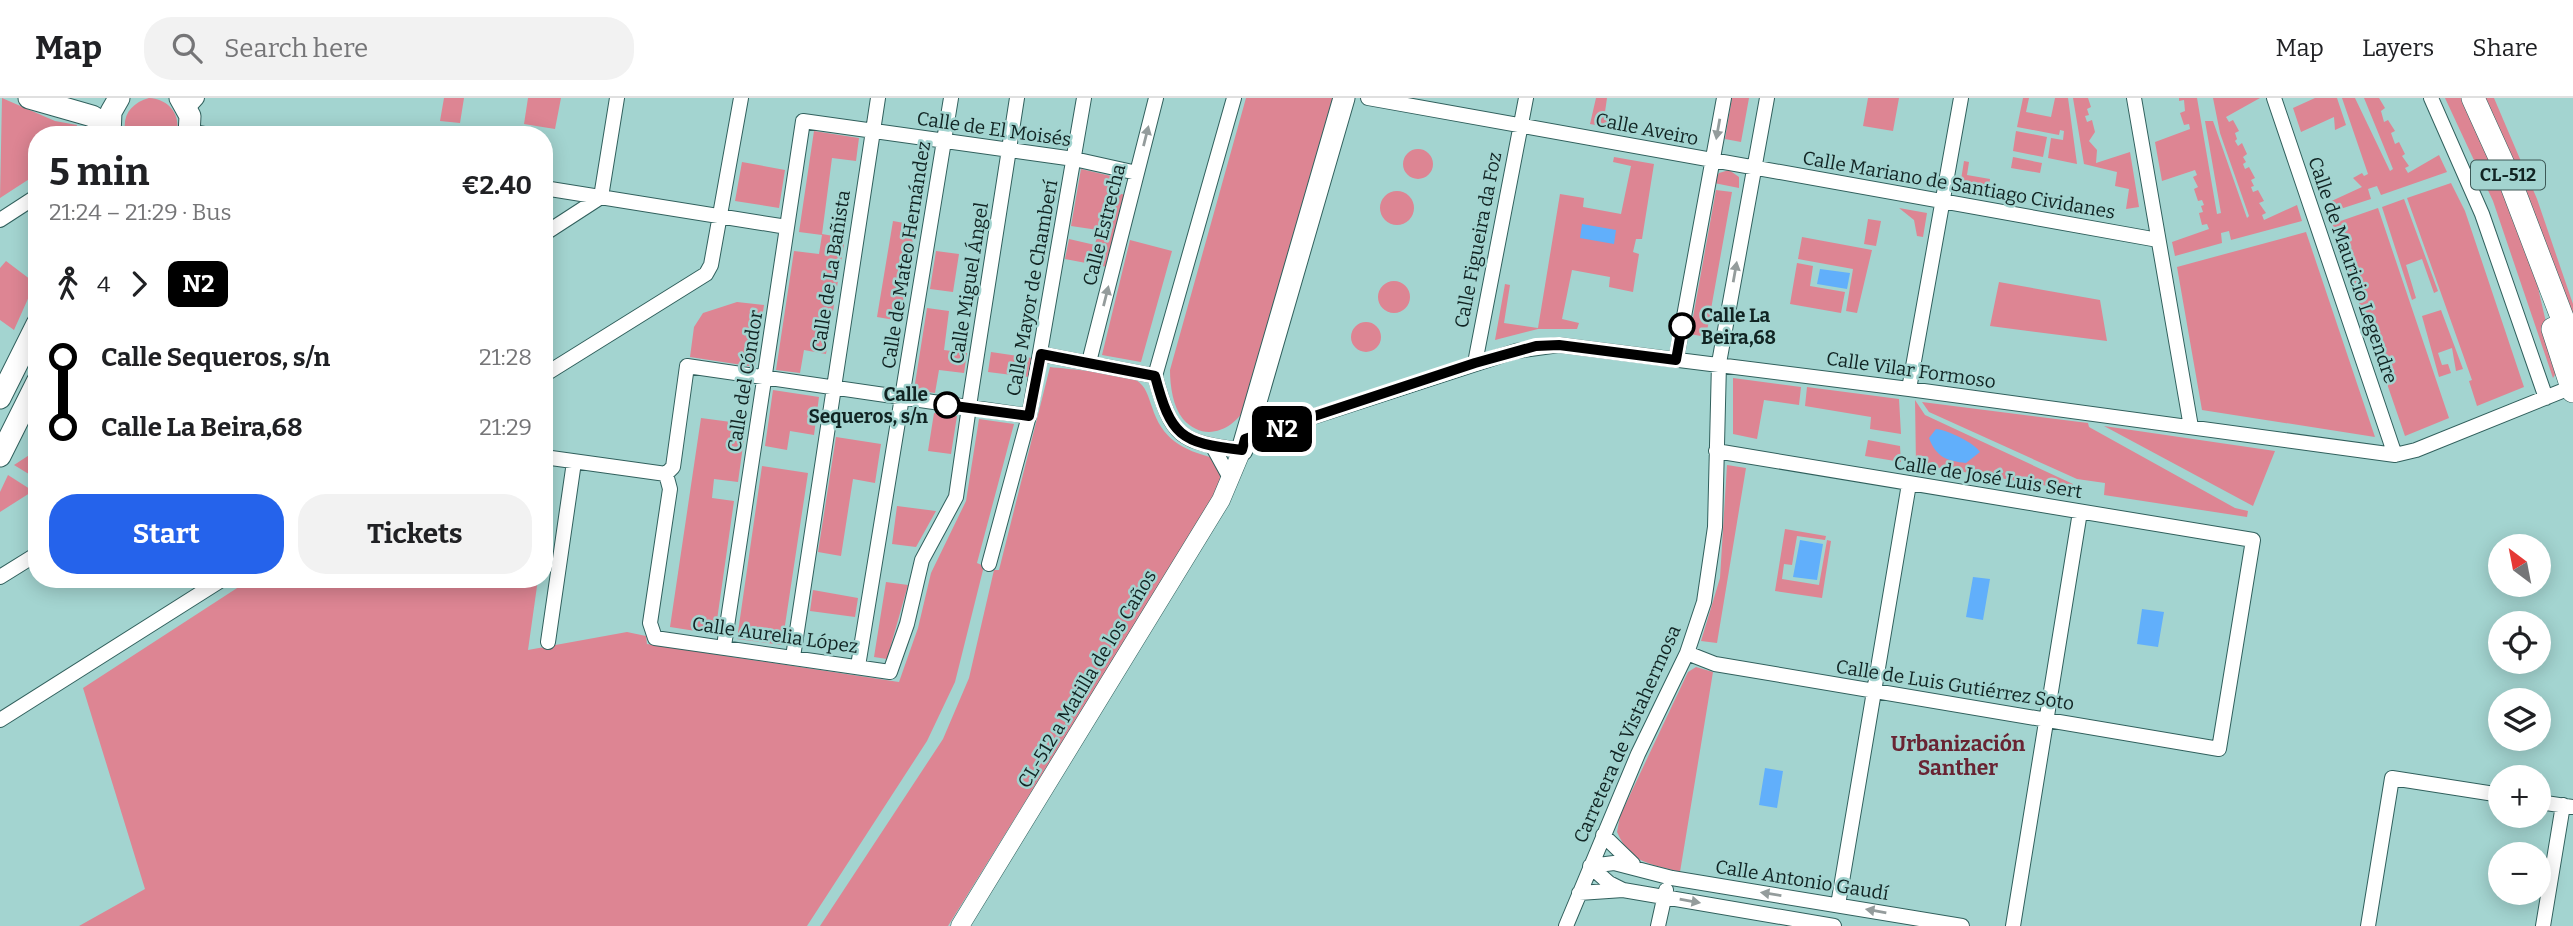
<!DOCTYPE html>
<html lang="en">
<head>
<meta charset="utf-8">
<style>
	body { margin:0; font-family:Bitter,serif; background:#f2f2f2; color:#202124; height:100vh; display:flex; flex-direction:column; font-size:26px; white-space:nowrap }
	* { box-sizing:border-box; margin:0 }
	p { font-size:23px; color:#757577 }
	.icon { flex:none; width:38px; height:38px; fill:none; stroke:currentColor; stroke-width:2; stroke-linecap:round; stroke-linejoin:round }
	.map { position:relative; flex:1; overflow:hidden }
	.sheet { position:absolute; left:28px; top:28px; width:525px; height:462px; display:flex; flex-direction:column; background:#fff; border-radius:28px; box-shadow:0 4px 18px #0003 }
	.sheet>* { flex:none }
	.badge { padding:0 14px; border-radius:10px; font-size:24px; line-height:46px }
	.needle { width:46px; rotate:328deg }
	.buttons { position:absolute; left:2488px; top:436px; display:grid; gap:14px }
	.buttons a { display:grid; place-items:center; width:63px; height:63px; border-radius:50%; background:#fff; box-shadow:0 4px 18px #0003; font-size:35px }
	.map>.badge { position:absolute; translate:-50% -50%; box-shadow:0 0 0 4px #fff }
	.legs { display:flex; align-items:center; gap:10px; height:77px; padding:0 21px; font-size:23px }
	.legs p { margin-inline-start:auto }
	.head { display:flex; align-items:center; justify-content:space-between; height:119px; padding:0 21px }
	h1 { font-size:38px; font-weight:700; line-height:52px }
	.action { display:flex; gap:14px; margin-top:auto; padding:14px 21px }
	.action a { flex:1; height:80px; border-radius:28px; background:#2563eb; color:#fff; font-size:28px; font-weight:700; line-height:80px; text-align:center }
	.action a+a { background:#f2f2f2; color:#202124 }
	ul { padding:0 21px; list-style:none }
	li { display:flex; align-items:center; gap:24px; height:70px; font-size:26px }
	li i { display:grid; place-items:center; width:10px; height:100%; margin:0 9px; background:currentColor }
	li i::after { content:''; width:18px; height:18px; margin:-9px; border:5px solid; border-radius:50%; background:#fff }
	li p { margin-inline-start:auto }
	li:first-child i { background:linear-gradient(#0000 50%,currentColor 0) }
	li:last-child i { background:linear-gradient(currentColor 50%,#0000 0) }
	header { display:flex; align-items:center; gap:42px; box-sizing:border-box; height:98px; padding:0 35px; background:#fff; border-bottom:2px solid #e0e0e0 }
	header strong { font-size:33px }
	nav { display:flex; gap:38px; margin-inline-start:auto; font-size:24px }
	.search { width:490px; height:63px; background:#f2f2f2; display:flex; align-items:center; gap:18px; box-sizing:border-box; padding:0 24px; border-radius:28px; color:#757577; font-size:26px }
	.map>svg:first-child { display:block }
	.green { fill:#dd8593 }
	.water { fill:#61affb }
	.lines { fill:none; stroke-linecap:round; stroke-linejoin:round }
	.minor-casing { stroke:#31605d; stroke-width:16 }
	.tertiary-casing { stroke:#31605d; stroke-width:19 }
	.secondary-casing { stroke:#31605d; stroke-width:23 }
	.primary-casing { stroke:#31605d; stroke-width:24 }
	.minor { stroke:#fff; stroke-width:14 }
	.tertiary { stroke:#fff; stroke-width:18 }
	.secondary { stroke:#fff; stroke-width:21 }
	.primary { stroke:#fff; stroke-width:23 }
	.oneway { fill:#949c9c }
	.line-1-casing { stroke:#fff; stroke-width:16 }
	.line-1 { stroke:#000; stroke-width:10 }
	.stop-1-dot { fill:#fff; stroke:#000; stroke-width:3.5 }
	.labels { text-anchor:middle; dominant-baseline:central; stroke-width:5; stroke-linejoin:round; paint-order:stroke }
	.shield { fill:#a3d4d0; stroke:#3d5957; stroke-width:2 }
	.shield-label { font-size:18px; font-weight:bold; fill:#112423 }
	.street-label { font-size:19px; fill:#112423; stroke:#a3d4d0 }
	.stop-label { font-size:19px; font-weight:bold; fill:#112423; stroke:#a3d4d0; text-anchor:start }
	.neighbourhood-label { font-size:21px; font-weight:bold; fill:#692433; stroke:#a3d4d0 }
</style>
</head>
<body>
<header>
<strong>Map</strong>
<div class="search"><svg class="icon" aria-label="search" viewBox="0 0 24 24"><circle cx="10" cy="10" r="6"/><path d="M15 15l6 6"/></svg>Search here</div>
<nav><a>Map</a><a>Layers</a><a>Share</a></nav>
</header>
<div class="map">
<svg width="2573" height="828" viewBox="0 0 2573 828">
	<rect width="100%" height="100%" fill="#a3d4d0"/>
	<path class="green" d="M2,0l53,23 22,4 -2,10h-38v39l-37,24z
		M149,0c20,1 33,17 27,37h-50c-5,-19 5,-32 23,-37z
		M444,0h20l-4,25 -20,-2z
		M528,0h33l-6,31 -31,-5z
		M1246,0h87l-86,307c-12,24 -42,39 -64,14 -10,-12 -13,-33 -13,-49z
		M1596,0h11l-3,21 21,5 -1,6 -34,-6z
		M1732,0h17l-8,44 -16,-3z
		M1868,0h31l-6,33 -30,-5z
		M2023,0h6l-3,14 25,5 4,-19h13l9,66 -29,-6 3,-20 12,2 1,-9 -4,-1 -1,5 -42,-8z
		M2073,0h15l3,9 -4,2 2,6 -4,1 2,6 5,-2 3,12 -6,9 8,9 -1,13 34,-11 9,55 -13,2 3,-20 -14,-3 2,-14 -33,-8z
		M2179,0h18l20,116 4,-1 -16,-92h8l34,97 2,-2 -29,-83 -7,-35h47l-34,19 3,5 4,-2 6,11 -4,2 2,6 -2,2 3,5 4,-3 5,11 -4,3 3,5 -3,2 2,5 4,-2 6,11 -4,2 3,6 -3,1 2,5 5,-2 6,11 -5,2 7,10 -4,2 2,5 33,-15 5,16 -71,19 -2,-9 -8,2 1,10 -47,13 -3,-14 37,-13 -2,-5 -5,1 -3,-12 4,-1 -2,-6 3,-1 -2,-5 -4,1 -4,-12 4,-2 -5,-10 4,-2 -2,-5 -33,11 -7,-39 35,-13 -1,-5 -5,1 -4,-12 5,-2 -1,-11 -5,1z
		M2315,0h22l9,27 -11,5 -1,-13 -33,15 -8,-24z
		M2342,0h13l35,73 3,-2 -29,-71h15l6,10 -4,3 3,11 4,-2 7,11 -4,2 4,11 4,-2 6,12 -3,2 7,10 -4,2 3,5 31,-18 8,17 -66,23 -4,-9 -9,3 3,10 -43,14 -3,-9 37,-17 -9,-9 9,-5 2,3 4,-2z
		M2445,0h19c26,56 56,115 71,176 7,32 14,63 24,94l-6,10 -60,-177z
		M2482,0h12l43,101 36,105v25z
		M814,33l45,7 -3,23 -24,-3 -10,76 23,4 -19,116 -22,-4 -4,23 -24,-3 18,-119 25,3 3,-19 -23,-3z
		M2016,33l31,6 -4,20 -30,-6z
		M1403 66a15 15 0 1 1 30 0a15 15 0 1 1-30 0Z
		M1614,59l40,7 -12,75h-6l-3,13 6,2 -6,38 -24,-5 1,-10 -38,-7 -10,49 17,4 -2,6h-39l-43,11 10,-56 5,1 -6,38 34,5 22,-134 24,4 -1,9 38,7 10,-48 -18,-4z
		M2013,59l29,6 -2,10 -29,-5z
		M1964,63l5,1 -2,13 23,4 -2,14 12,2 -1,4 -40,-7z
		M742,64l43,8 -6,38 -44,-7z
		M1081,71l30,7 -3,15 18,4 -19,72 -42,-8 4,-20 26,6 3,-15 -27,-4z
		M1729,72l10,7v11l-25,-5 5,-10z
		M2451,85l14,28 59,176 -47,19 -8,-25 3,-1 -65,-182z
		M1716,92l16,2 -26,145 -16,-3z
		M1380 110a17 17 0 1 1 34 0a17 17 0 1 1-34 0Z
		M2404,101l34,92 -4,2 -12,-34 -16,6 10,33 -4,2 -30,-93z
		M1899,110l28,5 -4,24 -6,-1 -3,-16z
		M2378,110l71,210 -44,18 -73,-212z
		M1868,121l13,2 -5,25 -12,-2z
		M893,123l22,4 -15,96 -23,-4z
		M2306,134l69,205 -173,-27 -25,-143z
		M1802,139l70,13 -15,63 -11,-2 7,-42 -55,-10z
		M1130,142l42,11 -31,111 -39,-7z
		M936,153l23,3 -6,38 -23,-3z
		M6,163l29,22 -21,47 -14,-10v-52z
		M1797,165l16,3 -3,20 35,6 -4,21 -51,-9z
		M1378 199a16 16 0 1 1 32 0a16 16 0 1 1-32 0Z
		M1999,184l101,18 7,41 -117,-15z
		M737,204l27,3 -9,62 -65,-10 4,-30 9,-14z
		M927,210l22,3 -5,39 23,3 -3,20 -25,-3 -4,23 -21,-3z
		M2441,212l22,59 -7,2 -4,-23 -14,5 4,12 6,-1 3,9 -12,4 -17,-61z
		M1351 239a15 15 0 1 1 30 0a15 15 0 1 1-30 0Z
		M991,254l41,6 -3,19 -41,-5z
		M1050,269c16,2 75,6 86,13 10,6 12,16 16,27 10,32 30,43 62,51l7,13 -1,17 -272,438h-128l123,-187 26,-61 25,-108h5z
		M1733,280l68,9 -2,18 -35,-5 -7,39 -24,-5z
		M1807,289l92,12 2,35 -31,-5 1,-12 -66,-11z
		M773,292l46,7 -5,38 -24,-4 -3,19 -22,-4z
		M1915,302l10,15 148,69 -1,6 -156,-26z
		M1922,304l166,21 1,4 146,81 13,3 -1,6 -143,-22 1,-12 -28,-4 -148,-67z
		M934,315l23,3 -6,38 -23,-3z
		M701,320l45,6 -8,58 -24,-3 -2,19 22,3 -19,133 -45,-7z
		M979,321l35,5 -37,139 7,3 -29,116 -28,59 -120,185h-728l66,-37 -62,-201 168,-109h287l-10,71 99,-18 19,4 1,8 252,38 19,-54 13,-55 35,-72z
		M2104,328l171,25 -22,55z
		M836,339l45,7 -6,39 -22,-4 -12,77 -23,-4z
		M1868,342l32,6 1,16 -36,-6z
		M37,352v29l-23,-14z
		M1727,367l19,3 -29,175 -16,-2 19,-63z
		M762,368l46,7 -26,172 -45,-6z
		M8,377l25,16 -33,21v-20z
		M897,408l39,5 -20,36 -24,-3z
		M1785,431l41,7 -1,4 -28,-4 -5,29 -8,-1 -2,15 37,6 8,-45 4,1 -9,57 -47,-7z
		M886,484l22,3 -21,74 -13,-2z
		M813,492l45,8 -3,19 -45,-6z
		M1696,569l17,5 -33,200c-31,-9 -49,-8 -63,-40l3,-16 68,-144z"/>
	<path class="water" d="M1582,126l34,6 -2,14 -34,-6z
		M1820,171l30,4 -3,16 -30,-5z
		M1936,331c10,0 40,15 44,23l-14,11c-19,-2 -30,-6 -37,-25z
		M1800,442l23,4 -6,36 -24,-3z
		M1973,479l17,2 -7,41 -17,-3z
		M2142,511l22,3 -6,35 -21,-3z
		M1765,670l18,3 -6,37 -18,-3z"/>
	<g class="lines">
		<defs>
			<path id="minor" d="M1017,0l-46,295 -15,104 -34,63 -15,64 -17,48 -235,-34 -5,-15 20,-134 -4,-15 7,-7 14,-101 342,50
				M1234,0l-79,278c17,62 24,66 87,74
				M1368,0l790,142
				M2134,0l57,329
				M2274,0l121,357
				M2431,0l51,116 64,184
				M187,11l10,-11
				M190,33l20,4
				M544,90l243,39
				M601,99l16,-99
				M0,122l37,-24
				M544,136l57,-37
				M1041,256l114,22
				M1676,262l48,-262
				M1089,264l67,-264
				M1475,265l51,-265
				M544,277l162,-101 5,-9 30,-167
				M1909,291l52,-291
				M1245,341l271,-88 43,-6 350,44 486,66 21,-5 156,-63
				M1213,349l17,31
				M544,359l122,17
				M989,466l40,-148 55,-318
				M0,479l37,-23
				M548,544l26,-180
				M724,548l79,-525 271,38 63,14
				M1687,555l28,11 504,85 34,-209 -537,-89
				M793,559l85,-559
				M858,568l93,-568
				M0,622l223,-141
				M2539,704l34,5
				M1603,737l30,29
				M1623,792l-14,-7 -19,-17 24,-3 58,15 290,48
				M1579,795l44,-3 211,36
				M1838,807l71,-421
				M1566,828l72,-172 49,-101 17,-51 11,-75 4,-164 48,-265
				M1658,828l8,-36
				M2013,828l67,-414
				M2368,828l24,-148 109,17
				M2543,828l20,-121"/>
			<path id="tertiary" d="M960,828l261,-426 21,-50"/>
			<path id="secondary" d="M29,0l63,18 16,10
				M180,0l10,18 -1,19
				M110,37l1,-23 8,-14
				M0,300l37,-74
				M1242,352l102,-352
				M0,358l37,-74"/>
			<path id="primary" d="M2473,0l34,75 66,173
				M2553,231l20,62"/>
		</defs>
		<use href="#minor" class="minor-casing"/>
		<use href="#tertiary" class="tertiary-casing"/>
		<use href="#secondary" class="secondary-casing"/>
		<use href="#primary" class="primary-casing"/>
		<use href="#minor" class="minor"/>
		<use href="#tertiary" class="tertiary"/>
		<use href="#secondary" class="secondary"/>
		<use href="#primary" class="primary"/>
	</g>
	<defs><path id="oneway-solid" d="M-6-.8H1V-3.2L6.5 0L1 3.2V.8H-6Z" transform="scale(1.75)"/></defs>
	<g class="oneway">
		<use href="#oneway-solid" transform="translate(1718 31) rotate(100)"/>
		<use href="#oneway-solid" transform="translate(1146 38) rotate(-76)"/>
		<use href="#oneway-solid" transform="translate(1735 174) rotate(-80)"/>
		<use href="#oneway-solid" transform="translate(1106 198) rotate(-76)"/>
		<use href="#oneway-solid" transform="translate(1771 796) rotate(-171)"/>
		<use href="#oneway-solid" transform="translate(1690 803) rotate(10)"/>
		<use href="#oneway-solid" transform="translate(1876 813) rotate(-170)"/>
	</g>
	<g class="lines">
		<defs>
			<path id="line-1" d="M947,307l82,11 12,-62 114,22c16,60 25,67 87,74l3,-11 230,-76 61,-17 23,-1 117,15 6,-34"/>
		</defs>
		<use href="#line-1" class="line-1-casing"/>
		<use href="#line-1" class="line-1"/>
	</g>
	<g class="stop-1-dot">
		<circle cx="1682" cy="228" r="12"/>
		<circle cx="947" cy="307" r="12"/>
	</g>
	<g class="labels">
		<rect class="shield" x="2471" y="62.5" width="74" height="29" rx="5"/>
		<g class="shield-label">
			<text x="2508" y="77">CL-512</text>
		</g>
		<g class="street-label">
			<text transform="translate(994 31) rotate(8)">Calle de El Moisés</text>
			<text transform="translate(1647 31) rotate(11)">Calle Aveiro</text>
			<text transform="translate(1959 87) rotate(10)">Calle Mariano de Santiago Cividanes</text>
			<text transform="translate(1104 127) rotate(-76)">Calle Estrecha</text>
			<text transform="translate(1478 142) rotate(-79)">Calle Figueira da Foz</text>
			<text transform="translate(906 157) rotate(-81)">Calle de Mateo Hernández</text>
			<text transform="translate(2353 172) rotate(71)">Calle de Mauricio Legendre</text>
			<text transform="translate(831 173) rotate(-81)">Calle de La Bañista</text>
			<text transform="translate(969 185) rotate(-81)">Calle Miguel Ángel</text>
			<text transform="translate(1032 190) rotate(-80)">Calle Mayor de Chamberí</text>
			<text transform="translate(1911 272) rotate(8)">Calle Vilar Formoso</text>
			<text transform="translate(745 283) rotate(-81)">Calle del Cóndor</text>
			<text transform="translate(1988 379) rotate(9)">Calle de José Luis Sert</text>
			<text transform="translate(775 537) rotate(8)">Calle Aurelia López</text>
			<text transform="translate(1087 581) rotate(-59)">CL-512 a Matilla de los Caños</text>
			<text transform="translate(1955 587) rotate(9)">Calle de Luis Gutiérrez Soto</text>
			<text transform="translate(1627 636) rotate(-66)">Carretera de Vistahermosa</text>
			<text transform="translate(1802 782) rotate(9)">Calle Antonio Gaudí</text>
		</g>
		<g class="stop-label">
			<text x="1701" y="217">Calle La<tspan x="1701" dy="22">Beira,68</tspan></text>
			<text x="928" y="296" text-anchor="end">Calle<tspan x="928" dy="22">Sequeros, s/n</tspan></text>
		</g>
		<g class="neighbourhood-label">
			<text x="1958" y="646">Urbanización<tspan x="1958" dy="24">Santher</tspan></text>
		</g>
	</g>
</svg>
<div class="buttons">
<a><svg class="needle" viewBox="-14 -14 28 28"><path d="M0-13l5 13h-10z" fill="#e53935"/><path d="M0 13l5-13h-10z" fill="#757577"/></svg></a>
<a><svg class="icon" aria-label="locate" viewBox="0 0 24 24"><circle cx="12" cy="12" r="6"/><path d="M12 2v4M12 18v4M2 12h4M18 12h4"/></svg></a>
<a><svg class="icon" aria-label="layers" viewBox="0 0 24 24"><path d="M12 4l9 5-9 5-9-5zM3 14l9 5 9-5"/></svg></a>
<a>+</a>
<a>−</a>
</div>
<b class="badge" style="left:1282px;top:331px;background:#000;color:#fff">N2</b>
<section class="sheet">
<div class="head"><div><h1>5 min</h1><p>21:24 – 21:29 · Bus</p></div><b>€2.40</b></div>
<div class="legs"><svg class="icon" aria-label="walk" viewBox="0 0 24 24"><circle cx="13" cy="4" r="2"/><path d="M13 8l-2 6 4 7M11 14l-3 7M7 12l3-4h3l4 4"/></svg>4<svg class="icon" aria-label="forward" viewBox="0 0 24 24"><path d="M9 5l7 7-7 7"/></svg><b class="badge" style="background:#000;color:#fff">N2</b></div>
<ul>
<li><i style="color:#000"></i><b>Calle Sequeros, s/n</b><p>21:28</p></li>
<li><i style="color:#000"></i><b>Calle La Beira,68</b><p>21:29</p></li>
</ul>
<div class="action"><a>Start</a><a>Tickets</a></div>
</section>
</div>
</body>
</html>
